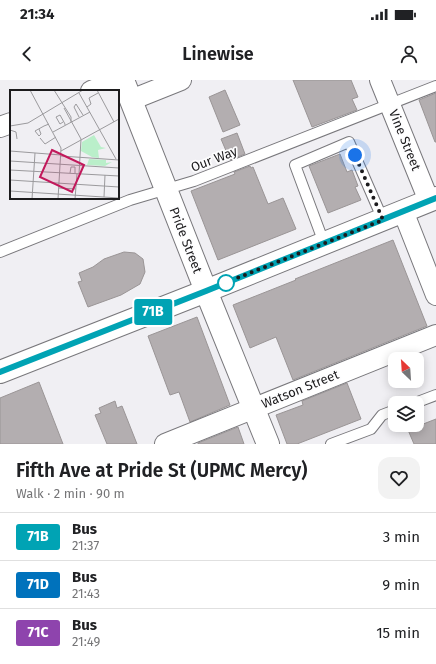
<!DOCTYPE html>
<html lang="en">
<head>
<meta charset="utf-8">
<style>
	body { margin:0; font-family:"Fira Sans",sans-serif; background:#f2f2f2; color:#202124; height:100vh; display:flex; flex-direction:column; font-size:15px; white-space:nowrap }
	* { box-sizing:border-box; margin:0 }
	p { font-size:13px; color:#757577 }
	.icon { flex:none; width:22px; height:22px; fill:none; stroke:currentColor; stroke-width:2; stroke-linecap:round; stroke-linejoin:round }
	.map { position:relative; height:364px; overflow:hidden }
	.details { display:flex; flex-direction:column; background:#fff; flex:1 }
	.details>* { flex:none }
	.badge { padding:0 8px; border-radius:3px; font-size:14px; line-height:26px }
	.needle { width:26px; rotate:335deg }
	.controls { position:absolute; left:388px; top:272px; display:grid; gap:8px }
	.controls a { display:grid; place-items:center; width:36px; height:36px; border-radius:8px; background:#fff; box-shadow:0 2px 10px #0003; font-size:20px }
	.you { position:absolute; width:20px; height:20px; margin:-10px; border:3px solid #fff; border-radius:50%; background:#1a73e8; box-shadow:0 0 0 6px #1a73e833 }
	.map>.badge { position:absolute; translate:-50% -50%; box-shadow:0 0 0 2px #fff }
	.round { display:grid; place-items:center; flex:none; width:42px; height:42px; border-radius:12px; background:#f2f2f2 }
	.headline { display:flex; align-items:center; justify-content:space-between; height:68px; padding:0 16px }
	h1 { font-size:19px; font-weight:600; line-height:30px }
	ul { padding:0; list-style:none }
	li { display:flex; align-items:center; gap:12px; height:48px; padding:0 16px; border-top:1px solid #e0e0e0 }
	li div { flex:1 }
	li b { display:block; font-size:15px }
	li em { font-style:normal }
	li .badge { min-width:44px; font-weight:700; text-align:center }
	.status { display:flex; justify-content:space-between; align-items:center; height:28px; padding:0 20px; background:#fff; direction:ltr }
	.status svg { height:11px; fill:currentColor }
	header { display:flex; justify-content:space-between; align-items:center; height:52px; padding:0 16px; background:#fff; font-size:18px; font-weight:600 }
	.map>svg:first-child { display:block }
	.building { fill:#b3aeb0; stroke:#9a9596 }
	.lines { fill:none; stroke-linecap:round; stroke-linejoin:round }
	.service-casing { stroke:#79787c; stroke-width:12 }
	.minor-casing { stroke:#79787c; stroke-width:22 }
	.tertiary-casing { stroke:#79787c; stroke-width:24 }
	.primary-casing { stroke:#79787c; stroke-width:24 }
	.service { stroke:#fff; stroke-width:10 }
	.minor { stroke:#fff; stroke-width:20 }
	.tertiary { stroke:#fff; stroke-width:22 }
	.primary { stroke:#fff; stroke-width:22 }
	.line-casing { stroke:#fff; stroke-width:9 }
	.line { stroke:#00a3b4; stroke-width:6 }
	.walk { stroke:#1c1b1d; stroke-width:4; stroke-dasharray:0 7.2 }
	.stop-dot { fill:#fff; stroke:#00a3b4; stroke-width:2 }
	.labels { text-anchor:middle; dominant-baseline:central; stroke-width:3.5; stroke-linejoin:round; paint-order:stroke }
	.street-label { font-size:13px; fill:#1c1b1d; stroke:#fdfdfe }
	.inset-road { fill:none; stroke:#9b9a9d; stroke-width:1 }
	.view { fill:#c2185b; fill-opacity:0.15; stroke:#c2185b; stroke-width:2 }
	.inset-edge { fill:none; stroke:#1c1b1d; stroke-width:2 }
</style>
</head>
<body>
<div class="status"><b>21:34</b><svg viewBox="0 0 49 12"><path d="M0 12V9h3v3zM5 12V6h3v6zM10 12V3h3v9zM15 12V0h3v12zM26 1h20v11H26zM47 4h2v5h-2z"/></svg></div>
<header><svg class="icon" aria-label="back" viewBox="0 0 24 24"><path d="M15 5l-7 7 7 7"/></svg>Linewise<svg class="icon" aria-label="person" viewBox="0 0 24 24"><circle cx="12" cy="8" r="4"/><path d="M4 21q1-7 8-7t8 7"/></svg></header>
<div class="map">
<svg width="436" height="364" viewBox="0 0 436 364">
	<rect width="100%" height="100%" fill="#f0eff3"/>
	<path class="building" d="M293,0h58l7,17 -6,2 5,11 -45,17z
		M225,10l15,35 -17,7 -14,-35z
		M436,13v49h-1l-16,-42z
		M237,53l8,21 -15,6 -9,-21z
		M340,74l7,18 5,-2 6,16 -3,1 6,13 -33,13 -19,-47z
		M250,86l1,2 2,-1 15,37 15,-6 13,31 -78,31 -27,-69 44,-17 -1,-2z
		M393,160l34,86 -134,54 -17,-43 -26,11 -17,-43 63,-25 -1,-1z
		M124,172l11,1 8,6 2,13 -5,12 -19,11 -33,12 -10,-25 4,-1 -3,-8 14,-6 11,-8z
		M197,237l33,88 -40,17 -11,-30 -9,3 -22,-59z
		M39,302l24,62h-63v-46z
		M347,303l14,36 -64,25h-10l-11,-29 27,-10 -1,-4z
		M115,321l2,7 5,-2 15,38h-30l-12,-29 6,-2 -2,-5z
		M436,339v25h-22l-6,-14z
		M238,347l6,17h-46v-1z"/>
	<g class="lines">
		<defs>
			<path id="service" d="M324,163l-29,-78 54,-23 34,78
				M0,172l130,-52 64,-19 242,-95
				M415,323l21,-8
				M331,364l40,-15 11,-14 13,-5"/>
			<path id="minor" d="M380,0l49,121
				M91,11l28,-11
				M131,20l50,-20
				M0,47l11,-4
				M403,131l33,84
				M165,364l271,-109"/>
			<path id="tertiary" d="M123,0l83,211 62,153"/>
			<path id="primary" d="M0,292l206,-81 230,-93"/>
		</defs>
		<use href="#service" class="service-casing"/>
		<use href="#minor" class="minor-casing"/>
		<use href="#tertiary" class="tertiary-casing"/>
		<use href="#primary" class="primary-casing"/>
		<use href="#service" class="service"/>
		<use href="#minor" class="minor"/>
		<use href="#tertiary" class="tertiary"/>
		<use href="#primary" class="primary"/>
	</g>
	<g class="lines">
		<defs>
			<path id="line" d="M0,292l206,-81 230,-93"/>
		</defs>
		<use href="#line" class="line-casing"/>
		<use href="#line" class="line"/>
		<path class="walk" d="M226,203l-4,1 161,-64 -28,-65"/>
	</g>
	<circle class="stop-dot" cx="226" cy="203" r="8"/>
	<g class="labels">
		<g class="street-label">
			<text transform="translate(405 60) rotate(68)">Vine Street</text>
			<text transform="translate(214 79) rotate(-21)">Our Way</text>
			<text transform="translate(186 160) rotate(69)">Pride Street</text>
			<text transform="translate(300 309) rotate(-22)">Watson Street</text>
		</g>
	</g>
	<g transform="translate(10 10)">
		<rect width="109" height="109" fill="#f0eff3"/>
		<path d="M84,45l7,12 5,1 -8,2 1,8 -7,-1 -11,-6 1,-9zM79,69l17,1v3l6,-1 -7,4 -18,-1z" fill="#baefca"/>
		<path class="inset-road" d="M20,0l31,58 -3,51M44,0l17,27v5M87,0l17,32M69,3l37,66M77,17l4,-3 -2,-6 9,-5M54,18l17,31 -2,35M69,27l-5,-10 2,-3 7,11M53,32l-3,2 -4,-7 4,-2 5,9v1M0,36l18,-3 55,-33M29,39l2,5 -2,2 -4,-5 9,-5 5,-2M0,40l6,2 1,7M43,42l37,-20M30,48l5,6 11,-7M0,61l51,4M51,61l58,-32M51,66l58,4M0,71l109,7M0,80l109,6M60,83l1,-6h4v6M0,90l109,7M49,98l17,1M0,101l109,7M94,107l1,-22M22,109l3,-46M65,109l2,-25"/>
		<path class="view" d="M42,60l32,15 -12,27 -32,-15z"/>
		<rect width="109" height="109" class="inset-edge"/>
	</g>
</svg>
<div class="controls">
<a><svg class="needle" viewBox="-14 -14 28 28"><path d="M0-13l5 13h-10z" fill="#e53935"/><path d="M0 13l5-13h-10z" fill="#757577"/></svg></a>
<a><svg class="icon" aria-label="layers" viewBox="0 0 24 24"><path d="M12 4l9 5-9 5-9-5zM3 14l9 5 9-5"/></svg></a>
</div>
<div class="you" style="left:355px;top:75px"></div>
<b class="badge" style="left:153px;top:232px;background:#00a3b4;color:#fff">71B</b>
</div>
<section class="details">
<div class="headline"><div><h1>Fifth Ave at Pride St (UPMC Mercy)</h1><p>Walk · 2 min · 90 m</p></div><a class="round"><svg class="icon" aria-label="heart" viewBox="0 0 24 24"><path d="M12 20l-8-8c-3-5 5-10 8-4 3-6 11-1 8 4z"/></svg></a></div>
<ul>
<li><span class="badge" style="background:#00a3b4;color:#fff">71B</span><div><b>Bus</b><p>21:37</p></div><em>3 min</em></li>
<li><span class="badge" style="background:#0072bc;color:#fff">71D</span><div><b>Bus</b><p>21:43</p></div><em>9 min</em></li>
<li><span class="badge" style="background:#8e44ad;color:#fff">71C</span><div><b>Bus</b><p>21:49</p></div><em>15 min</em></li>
</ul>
</section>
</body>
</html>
